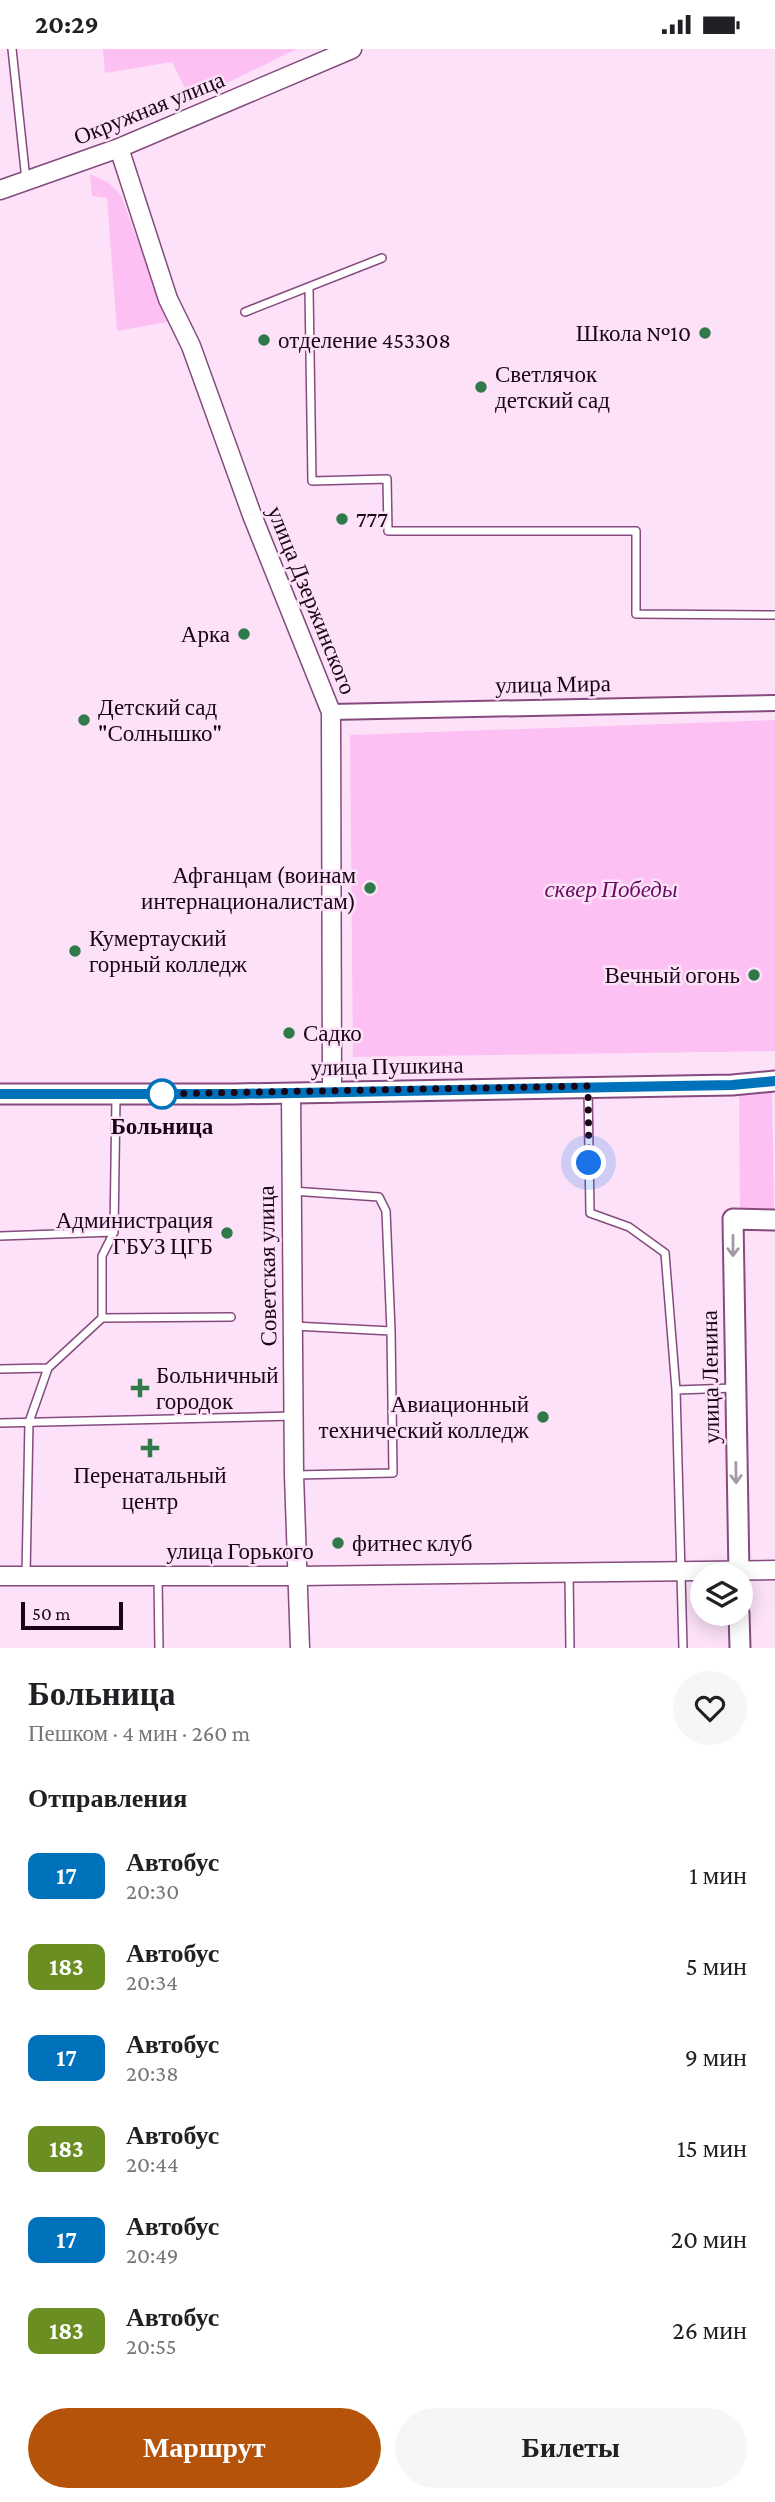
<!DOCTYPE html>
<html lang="ru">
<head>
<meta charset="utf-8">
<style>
	body { margin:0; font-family:"Crimson Pro",serif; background:#f6f6f6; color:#202124; height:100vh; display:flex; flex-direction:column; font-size:26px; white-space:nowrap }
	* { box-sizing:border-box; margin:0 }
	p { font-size:23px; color:#757577 }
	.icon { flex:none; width:38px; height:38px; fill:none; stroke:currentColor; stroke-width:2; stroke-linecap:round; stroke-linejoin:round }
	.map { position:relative; height:1599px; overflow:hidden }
	.side { display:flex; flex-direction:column; background:#fff; flex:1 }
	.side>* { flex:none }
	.badge { padding:0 14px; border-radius:10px; font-size:24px; line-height:46px }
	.buttons { position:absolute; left:690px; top:1514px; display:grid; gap:14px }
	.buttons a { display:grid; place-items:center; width:63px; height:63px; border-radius:50%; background:#fff; box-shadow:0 4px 18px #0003; font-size:35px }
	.scale { position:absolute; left:21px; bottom:18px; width:102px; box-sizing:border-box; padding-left:7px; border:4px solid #1a0417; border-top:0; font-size:19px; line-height:24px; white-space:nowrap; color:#1a0417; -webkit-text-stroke:5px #fce1f8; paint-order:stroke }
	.you { position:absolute; width:35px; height:35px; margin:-18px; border:5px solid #fff; border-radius:50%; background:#1a73e8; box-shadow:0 0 0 10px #1a73e833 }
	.map>.badge { position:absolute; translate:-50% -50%; box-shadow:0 0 0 4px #fff }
	h2 { padding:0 28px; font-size:26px; line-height:63px }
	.round { display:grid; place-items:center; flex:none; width:74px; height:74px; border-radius:37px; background:#f6f6f6 }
	.summary { display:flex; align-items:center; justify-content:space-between; height:119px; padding:0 28px }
	h1 { font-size:33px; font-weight:800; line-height:52px }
	.action { display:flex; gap:14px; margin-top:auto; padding:14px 28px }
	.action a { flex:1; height:80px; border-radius:42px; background:#b45309; color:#fff; font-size:28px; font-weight:800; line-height:80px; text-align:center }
	.action a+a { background:#f6f6f6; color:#202124 }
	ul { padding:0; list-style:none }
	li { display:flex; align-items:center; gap:21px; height:91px; padding:0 28px }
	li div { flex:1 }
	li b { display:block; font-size:26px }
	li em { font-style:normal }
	li .badge { min-width:77px; font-weight:700; text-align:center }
	.status { display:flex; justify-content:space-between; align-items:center; height:49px; padding:0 35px; background:#fff; direction:ltr }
	.status svg { height:19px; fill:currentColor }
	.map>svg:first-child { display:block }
	.green { fill:#fcc0f3 }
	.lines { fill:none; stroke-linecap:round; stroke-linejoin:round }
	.service-casing { stroke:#854b7e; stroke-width:10 }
	.minor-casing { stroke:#854b7e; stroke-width:18 }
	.tertiary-casing { stroke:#854b7e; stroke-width:21 }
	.secondary-casing { stroke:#854b7e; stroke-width:23 }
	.service { stroke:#fff; stroke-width:7 }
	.minor { stroke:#fff; stroke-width:14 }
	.tertiary { stroke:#fff; stroke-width:18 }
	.secondary { stroke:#fff; stroke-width:19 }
	.oneway { stroke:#a39ba2 }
	.line-casing { stroke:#fff; stroke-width:16 }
	.line { stroke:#0072bc; stroke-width:10 }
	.walk { stroke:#1a0417; stroke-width:7; stroke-dasharray:0 12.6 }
	.poi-dot { fill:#2f7a48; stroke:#fce1f8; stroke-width:2.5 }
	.stop-dot { fill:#fff; stroke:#0072bc; stroke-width:3.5 }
	.labels { text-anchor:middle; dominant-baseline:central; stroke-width:5; stroke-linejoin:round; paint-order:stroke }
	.street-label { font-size:23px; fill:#1a0417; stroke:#fce1f8 }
	.poi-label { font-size:23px; fill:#1a0417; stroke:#fce1f8; text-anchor:start }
	.park-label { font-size:23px; font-style:italic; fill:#6a0c63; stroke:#fce1f8 }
	.stop-label { font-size:23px; font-weight:bold; fill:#1a0417; stroke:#fce1f8 }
</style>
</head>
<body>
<div class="status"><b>20:29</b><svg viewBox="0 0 49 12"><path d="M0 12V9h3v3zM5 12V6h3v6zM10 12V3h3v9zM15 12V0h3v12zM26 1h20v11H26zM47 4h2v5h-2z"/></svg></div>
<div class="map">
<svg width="775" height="1599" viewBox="0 0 775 1599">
	<rect width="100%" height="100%" fill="#fce1f8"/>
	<path class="green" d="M103,0h194l-106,51 -19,-38 -67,11z
		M90,125l19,9 12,12 46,127 -50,9 -10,-133 -15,-2z
		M775,671v331l-422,6 -3,-322z
		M739,1043h33l2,118 -34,1z"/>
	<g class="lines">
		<defs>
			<path id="service" d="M12,0l14,131
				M309,240l3,192 75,-2 1,52h248v83l139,1
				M245,263l137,-54
				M588,1040l2,124 39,14 36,26 11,137 7,258
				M292,1142l87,6 7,14 5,120
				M0,1187l114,-4
				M102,1269l129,-1
				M294,1277l97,5 2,142 -98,2
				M48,1319l54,-50v-62l12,-24 2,-135
				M0,1320l48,-1 -19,54 -3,153
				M676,1341l58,-2
				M0,1374l293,-7
				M569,1524l1,75
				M158,1527l1,72"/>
			<path id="minor" d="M331,663l444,-9"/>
			<path id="tertiary" d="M119,99l49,151 23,47 61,169 79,197 1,381
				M0,141l119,-42 233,-99
				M291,1044l3,382 6,173
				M0,1527h298l477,-6"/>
			<path id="secondary" d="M0,1045h235l497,-9 43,-4
				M739,1526l-6,-356 42,1
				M739,1564l1,35"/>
		</defs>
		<use href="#service" class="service-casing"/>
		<use href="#minor" class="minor-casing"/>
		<use href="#tertiary" class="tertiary-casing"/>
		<use href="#secondary" class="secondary-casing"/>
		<use href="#service" class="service"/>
		<use href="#minor" class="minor"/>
		<use href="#tertiary" class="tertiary"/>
		<use href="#secondary" class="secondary"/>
	</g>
	<defs><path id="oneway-shaft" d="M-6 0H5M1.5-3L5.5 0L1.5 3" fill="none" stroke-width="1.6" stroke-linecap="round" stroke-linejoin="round" transform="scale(1.75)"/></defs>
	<g class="oneway">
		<use href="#oneway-shaft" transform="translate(733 1197) rotate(90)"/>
		<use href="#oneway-shaft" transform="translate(736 1424) rotate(89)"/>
	</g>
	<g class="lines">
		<defs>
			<path id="line" d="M0,1045h235l497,-9 43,-4"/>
		</defs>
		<use href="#line" class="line-casing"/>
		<use href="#line" class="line"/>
		<path class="walk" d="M162,1045h-8l434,-8 1,77"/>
	</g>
	<g class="poi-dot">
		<circle cx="705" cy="284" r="7"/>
		<circle cx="264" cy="291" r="7"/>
		<circle cx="481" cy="338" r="7"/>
		<circle cx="342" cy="470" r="7"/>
		<circle cx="244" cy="585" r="7"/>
		<circle cx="84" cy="671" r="7"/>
		<circle cx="370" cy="839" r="7"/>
		<circle cx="75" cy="902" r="7"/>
		<circle cx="754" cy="926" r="7"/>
		<circle cx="289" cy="984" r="7"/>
		<circle cx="227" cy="1184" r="7"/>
		<path d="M136.5 1328.5h7v7h7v7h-7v7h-7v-7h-7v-7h7z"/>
		<circle cx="543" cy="1368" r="7"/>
		<path d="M146.5 1388.5h7v7h7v7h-7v7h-7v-7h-7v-7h7z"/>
		<circle cx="338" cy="1494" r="7"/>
	</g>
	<circle class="stop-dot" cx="162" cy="1045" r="14"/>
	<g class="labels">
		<g class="street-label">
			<text transform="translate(149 59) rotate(-22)">Окружная улица</text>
			<text transform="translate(312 551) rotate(68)">улица Дзержинского</text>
			<text transform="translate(553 635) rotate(-1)">улица Мира</text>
			<text transform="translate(387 1017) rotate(-1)">улица Пушкина</text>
			<text transform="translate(267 1217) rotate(-91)">Советская улица</text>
			<text transform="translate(710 1328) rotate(-91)">улица Ленина</text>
			<text x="240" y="1502">улица Горького</text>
		</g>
		<g class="poi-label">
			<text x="691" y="284" text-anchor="end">Школа №10</text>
			<text x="278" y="291">отделение 453308</text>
			<text x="495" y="325">Светлячок<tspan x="495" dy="26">детский сад</tspan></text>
			<text x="356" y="470">777</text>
			<text x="230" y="585" text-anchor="end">Арка</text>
			<text x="98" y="658">Детский сад<tspan x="98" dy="26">"Солнышко"</tspan></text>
			<text x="356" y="826" text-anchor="end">Афганцам (воинам<tspan x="356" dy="26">интернационалистам)</tspan></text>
			<text x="89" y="889">Кумертауский<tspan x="89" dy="26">горный колледж</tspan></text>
			<text x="740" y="926" text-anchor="end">Вечный огонь</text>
			<text x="303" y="984">Садко</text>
			<text x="213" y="1171" text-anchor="end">Администрация<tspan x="213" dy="26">ГБУЗ ЦГБ</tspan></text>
			<text x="156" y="1326">Больничный<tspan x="156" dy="26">городок</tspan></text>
			<text x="529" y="1355" text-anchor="end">Авиационный<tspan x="529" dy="26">технический колледж</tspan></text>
			<text x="150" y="1426" text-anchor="middle">Перенатальный<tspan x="150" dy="26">центр</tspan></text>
			<text x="352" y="1494">фитнес клуб</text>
		</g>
		<g class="park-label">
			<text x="611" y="840">сквер Победы</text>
		</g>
		<g class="stop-label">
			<text x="162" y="1077">Больница</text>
		</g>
	</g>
</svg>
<div class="buttons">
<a><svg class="icon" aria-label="layers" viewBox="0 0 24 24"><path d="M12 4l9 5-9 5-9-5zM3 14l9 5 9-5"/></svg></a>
</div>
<div class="scale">50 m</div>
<div class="you" style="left:589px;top:1114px"></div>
</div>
<section class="side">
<div class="summary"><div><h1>Больница</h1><p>Пешком · 4 мин · 260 m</p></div><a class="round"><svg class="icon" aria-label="heart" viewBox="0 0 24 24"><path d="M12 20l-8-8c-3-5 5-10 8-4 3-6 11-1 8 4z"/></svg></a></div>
<h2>Отправления</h2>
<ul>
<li><span class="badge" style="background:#0072bc;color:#fff">17</span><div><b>Автобус</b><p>20:30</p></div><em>1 мин</em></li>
<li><span class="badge" style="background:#6b8e23;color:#fff">183</span><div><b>Автобус</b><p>20:34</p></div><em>5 мин</em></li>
<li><span class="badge" style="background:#0072bc;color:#fff">17</span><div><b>Автобус</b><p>20:38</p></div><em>9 мин</em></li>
<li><span class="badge" style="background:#6b8e23;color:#fff">183</span><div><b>Автобус</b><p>20:44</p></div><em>15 мин</em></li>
<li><span class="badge" style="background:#0072bc;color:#fff">17</span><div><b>Автобус</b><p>20:49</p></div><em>20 мин</em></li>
<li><span class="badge" style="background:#6b8e23;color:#fff">183</span><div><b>Автобус</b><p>20:55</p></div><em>26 мин</em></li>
</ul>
<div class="action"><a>Маршрут</a><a>Билеты</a></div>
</section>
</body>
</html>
